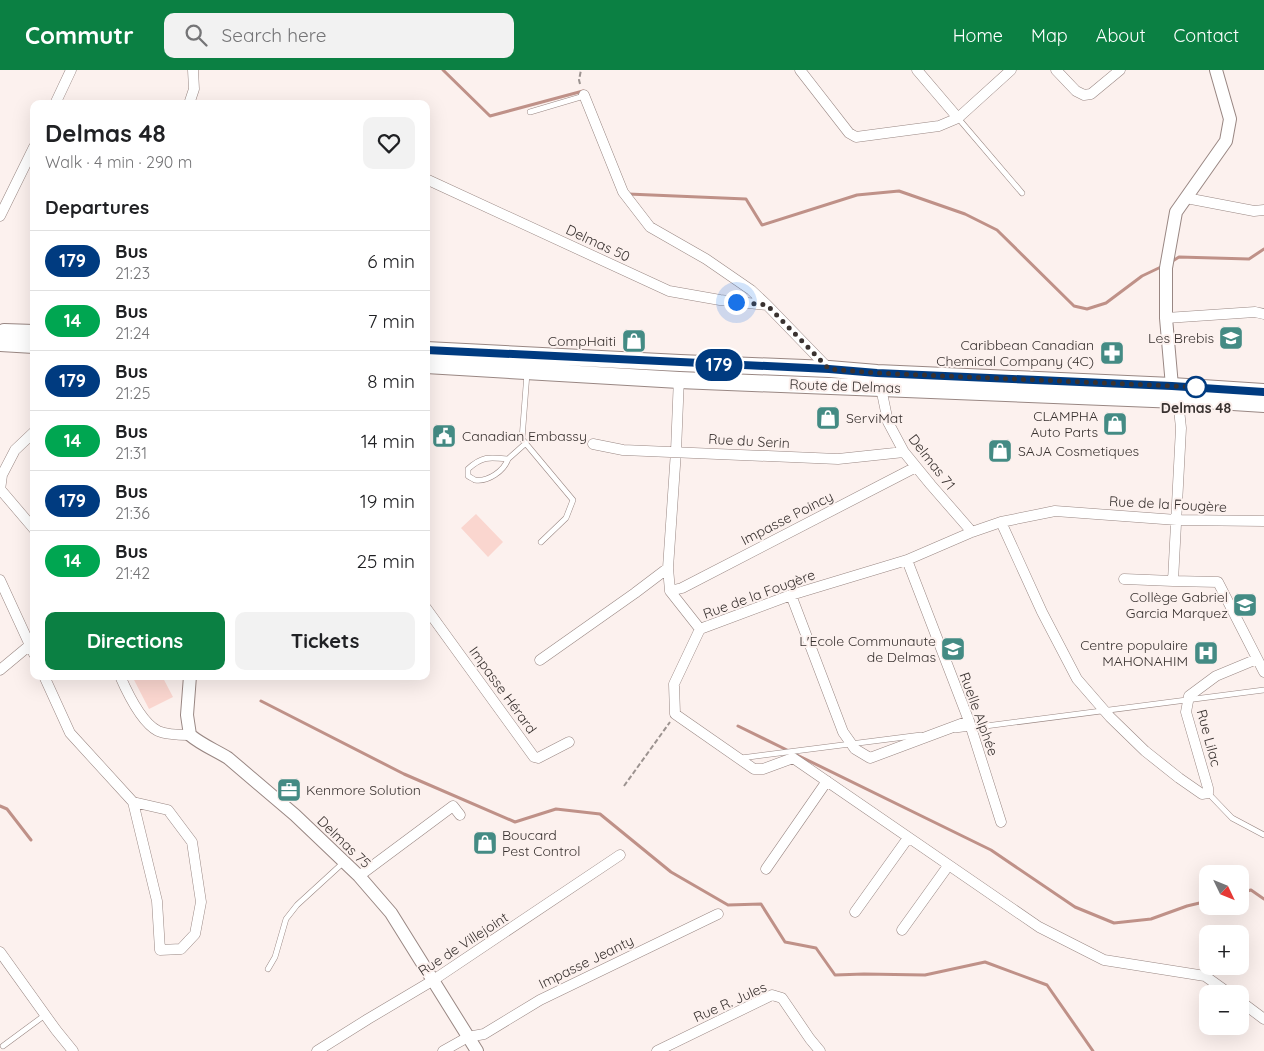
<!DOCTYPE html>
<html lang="en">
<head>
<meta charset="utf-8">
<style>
	body { margin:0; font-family:Quicksand,sans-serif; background:#f2f2f2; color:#202124; height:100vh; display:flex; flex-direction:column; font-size:19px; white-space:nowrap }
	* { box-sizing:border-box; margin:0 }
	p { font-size:16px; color:#757577 }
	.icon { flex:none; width:28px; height:28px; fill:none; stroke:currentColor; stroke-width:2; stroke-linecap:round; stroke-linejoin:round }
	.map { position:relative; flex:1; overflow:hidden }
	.sheet { position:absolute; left:30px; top:30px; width:400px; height:580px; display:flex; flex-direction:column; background:#fff; border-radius:10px; box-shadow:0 5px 20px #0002 }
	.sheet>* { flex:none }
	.badge { padding:0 10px; border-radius:16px; font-size:18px; line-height:32px }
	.needle { width:32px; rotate:133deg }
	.fabs { position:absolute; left:1199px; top:795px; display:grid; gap:10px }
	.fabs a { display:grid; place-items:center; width:50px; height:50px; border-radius:10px; background:#fff; box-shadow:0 5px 20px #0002; font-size:25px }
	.you { position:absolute; width:25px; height:25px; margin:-12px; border:4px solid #fff; border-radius:50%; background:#1a73e8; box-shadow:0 0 0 8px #1a73e833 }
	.map>.badge { position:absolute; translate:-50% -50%; box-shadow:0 0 0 2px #fff }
	h2 { padding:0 15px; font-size:19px; line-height:45px }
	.round { display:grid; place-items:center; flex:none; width:52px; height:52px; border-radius:10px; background:#f2f2f2 }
	.head { display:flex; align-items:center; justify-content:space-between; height:85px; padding:0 15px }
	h1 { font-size:24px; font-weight:700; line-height:38px }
	.primary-button { display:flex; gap:10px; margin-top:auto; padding:10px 15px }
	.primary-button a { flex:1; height:58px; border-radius:10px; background:#0b8043; color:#fff; font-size:20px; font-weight:700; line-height:58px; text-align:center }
	.primary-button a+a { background:#f2f2f2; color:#202124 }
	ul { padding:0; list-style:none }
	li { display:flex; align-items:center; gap:15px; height:60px; padding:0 15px; border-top:1px solid #e0e0e0 }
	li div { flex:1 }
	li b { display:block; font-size:19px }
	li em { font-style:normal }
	li .badge { min-width:55px; font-weight:700; text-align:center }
	header { display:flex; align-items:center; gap:30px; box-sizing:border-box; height:70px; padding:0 25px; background:#0b8043; color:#fff }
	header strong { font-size:24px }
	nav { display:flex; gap:28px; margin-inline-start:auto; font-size:18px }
	.search { width:350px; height:45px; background:#f2f2f2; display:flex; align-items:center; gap:12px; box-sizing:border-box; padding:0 18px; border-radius:10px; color:#757577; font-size:19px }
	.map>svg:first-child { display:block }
	.green { fill:#fad6cf }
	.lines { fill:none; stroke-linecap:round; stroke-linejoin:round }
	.stream { stroke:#bf9188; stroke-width:3 }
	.service-casing { stroke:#998783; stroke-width:6 }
	.minor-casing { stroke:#998783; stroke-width:11 }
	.tertiary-casing { stroke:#998783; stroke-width:14 }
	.primary-casing { stroke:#998783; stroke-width:18 }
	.path { stroke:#9c9390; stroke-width:2; stroke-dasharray:5 2.5; stroke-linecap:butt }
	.service { stroke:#fff; stroke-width:5 }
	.minor { stroke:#fff; stroke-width:10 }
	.tertiary { stroke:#fff; stroke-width:12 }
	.primary { stroke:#fff; stroke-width:16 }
	.line-casing { stroke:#fff; stroke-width:11 }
	.line { stroke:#003b80; stroke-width:8 }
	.walk { stroke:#393230; stroke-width:5; stroke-dasharray:0 9 }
	.stop-dot { fill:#fff; stroke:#003b80; stroke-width:2.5 }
	.labels { text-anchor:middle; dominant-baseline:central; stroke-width:4; stroke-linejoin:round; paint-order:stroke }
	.street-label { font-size:14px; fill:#393230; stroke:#fcf1ee }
	.poi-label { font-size:14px; fill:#393230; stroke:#fcf1ee; text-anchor:end }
	.stop-label { font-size:14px; font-weight:bold; fill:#393230; stroke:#fcf1ee }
</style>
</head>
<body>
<header>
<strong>Commutr</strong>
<div class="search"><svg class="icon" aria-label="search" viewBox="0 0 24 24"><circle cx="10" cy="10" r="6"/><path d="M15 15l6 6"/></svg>Search here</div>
<nav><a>Home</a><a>Map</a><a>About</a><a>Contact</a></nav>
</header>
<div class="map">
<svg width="1264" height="981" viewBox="0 0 1264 981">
	<rect width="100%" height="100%" fill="#fcf1ee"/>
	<path class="green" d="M476,444l27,28 -15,15 -27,-29z
		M132,606h30l11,21 -24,12z"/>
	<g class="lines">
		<path class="stream" d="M443,0l47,46 93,-25
			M628,124l118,5 16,26 95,-30 42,-4 66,23 32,16 77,76 13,3 19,-6 36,-27 21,-10
			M1171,192l8,-5 70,2 15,-10
			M261,631l143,73 111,48 41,-13 44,5 71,58 57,33 33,-1 24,38 31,6 19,27 29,-1 61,1 60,-13 62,23 46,66
			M738,656l51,25
			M797,685l194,95 84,57 39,16 37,-4 36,-13 21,-5
			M0,736l7,3 24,31
			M1240,823l11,-3 13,9"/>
		<defs>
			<path id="service" d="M530,42l54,-16
				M958,48l64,75
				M527,303l-5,66 51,61 -7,18 -25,24
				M508,389c-4,12 -20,23 -33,21 -2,-1 -5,-3 -7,-4v-7c14,-13 21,-12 40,-10l18,-16
				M955,660l309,-40
				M741,688l180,-23
				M1208,723l24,25 32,17
				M268,899l7,-12 11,-38 11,-14 47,-43
				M3,976l42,-31"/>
			<path id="minor" d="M800,0l49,63 7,4 83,-11 19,-8 53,-48
				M917,0l41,48
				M1056,0l20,21 8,4 7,-1 29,-24
				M584,25l39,97 27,35 56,32 45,31 16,15
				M55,34l16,-34
				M189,34l5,-15 -1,-19
				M426,109l243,112 51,9 47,5 62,64
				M1186,128l68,13 10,-1
				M0,146l34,-69
				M1166,248l89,-6 9,2
				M679,307l-3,74 -8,117 2,23 30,38
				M880,313l8,39 16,30 27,33 41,47
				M1178,330l3,28 -8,153 45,1 46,90
				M593,374l30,6 215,9 66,-7
				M0,419l34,40
				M0,420l2,-15 13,-25 19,-18
				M1001,452l41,90 35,67 33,38 35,34 34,27 23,16 6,-1v-5l-22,-76 3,-16 27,-20 41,-17
				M907,490l62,161 32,101
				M1124,509l49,2
				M0,510l34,74
				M670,521l12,-3 234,-121
				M791,525l52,137 12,17 15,9 99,-37
				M426,538l108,149 4,1 31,-16
				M540,590l95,-67 33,-25
				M0,600l30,-25
				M44,606l26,57 63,69
				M120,606c7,16 22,47 38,55 9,4 23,4 32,4
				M133,732l35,8 24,32 9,60 -6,32 -14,15 -21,1 -3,-49z
				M766,799l61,-88
				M359,806l94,-70 7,9
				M855,842l53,-74
				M902,860l46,-64
				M0,882l56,78 17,21
				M1230,924l-25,-18 -101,-16 -65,-33 -246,-169 -30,11h-9l-79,-55 -1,-30 26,-55 91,-34 116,-35 65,-28 29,-10 54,-11 122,9 87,1
				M1240,931l24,18
				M317,981l51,-32 64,-38 188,-126
				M443,981l25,-14 16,-3 56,-34 178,-86
				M657,981l115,-56 10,3 28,41 10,12"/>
			<path id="tertiary" d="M1175,323l-3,-7 -6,-68v-50l10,-56 50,-71 4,-22 -14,-49
				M190,606l-3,39 3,20c12,10 25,15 38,23l67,57 64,61 32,37 86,138"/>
			<path id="primary" d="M4,262l30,1
				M0,273l34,2
				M426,280l254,13 149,6 48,4 295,13 92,6
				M426,295l253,15 499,20h24l62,4"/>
		</defs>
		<use href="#service" class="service-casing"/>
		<use href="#minor" class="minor-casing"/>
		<use href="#tertiary" class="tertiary-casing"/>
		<use href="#primary" class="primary-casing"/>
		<path class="path" d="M580,14l-1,-4 2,-10
			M624,716l46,-64"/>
		<use href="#service" class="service"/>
		<use href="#minor" class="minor"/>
		<use href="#tertiary" class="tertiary"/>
		<use href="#primary" class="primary"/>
	</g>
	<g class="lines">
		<defs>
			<path id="line" d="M426,280l403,19 48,4 295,13 92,6"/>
		</defs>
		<use href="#line" class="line-casing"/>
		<use href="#line" class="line"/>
		<path class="walk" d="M736,232l31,3 62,64 48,4 319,14"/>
	</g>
	<defs>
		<symbol id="school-square" viewBox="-11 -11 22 22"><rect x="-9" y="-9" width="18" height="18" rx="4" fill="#448b84" stroke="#fcf1ee"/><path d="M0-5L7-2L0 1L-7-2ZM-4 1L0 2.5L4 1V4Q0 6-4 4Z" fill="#fff"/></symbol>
		<symbol id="shop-square" viewBox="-11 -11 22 22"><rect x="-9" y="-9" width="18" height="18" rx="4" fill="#448b84" stroke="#fcf1ee"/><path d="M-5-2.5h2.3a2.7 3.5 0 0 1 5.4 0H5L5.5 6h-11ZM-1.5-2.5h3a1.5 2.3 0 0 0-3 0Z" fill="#fff"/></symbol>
		<symbol id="pharmacy-square" viewBox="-11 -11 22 22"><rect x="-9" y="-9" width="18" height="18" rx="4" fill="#448b84" stroke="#fcf1ee"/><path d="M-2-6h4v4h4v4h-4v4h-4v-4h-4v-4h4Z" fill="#fff"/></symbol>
		<symbol id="civic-square" viewBox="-11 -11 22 22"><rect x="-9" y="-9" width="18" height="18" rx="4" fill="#448b84" stroke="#fcf1ee"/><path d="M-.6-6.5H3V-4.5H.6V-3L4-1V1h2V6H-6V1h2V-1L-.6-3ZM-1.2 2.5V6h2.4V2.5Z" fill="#fff"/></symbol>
		<symbol id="hospital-square" viewBox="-11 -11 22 22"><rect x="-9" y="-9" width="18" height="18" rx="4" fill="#448b84" stroke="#fcf1ee"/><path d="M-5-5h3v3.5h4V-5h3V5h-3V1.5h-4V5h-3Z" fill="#fff"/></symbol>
		<symbol id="office-square" viewBox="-11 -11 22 22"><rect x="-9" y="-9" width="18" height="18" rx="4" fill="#448b84" stroke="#fcf1ee"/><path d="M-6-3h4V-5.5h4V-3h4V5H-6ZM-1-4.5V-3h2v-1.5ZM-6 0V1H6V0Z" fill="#fff"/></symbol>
	</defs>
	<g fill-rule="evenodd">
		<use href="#school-square" x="1217" y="254" width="28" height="28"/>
		<use href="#shop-square" x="620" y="257" width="28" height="28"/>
		<use href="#pharmacy-square" x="1098" y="269" width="28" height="28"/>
		<use href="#shop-square" x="814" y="334" width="28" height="28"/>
		<use href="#shop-square" x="1101" y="340" width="28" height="28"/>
		<use href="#civic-square" x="430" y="352" width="28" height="28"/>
		<use href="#shop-square" x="986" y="367" width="28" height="28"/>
		<use href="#school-square" x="1231" y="521" width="28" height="28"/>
		<use href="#school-square" x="939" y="565" width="28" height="28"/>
		<use href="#hospital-square" x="1192" y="569" width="28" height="28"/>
		<use href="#office-square" x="275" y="706" width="28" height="28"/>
		<use href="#shop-square" x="471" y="759" width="28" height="28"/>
	</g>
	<circle class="stop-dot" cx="1196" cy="317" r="10"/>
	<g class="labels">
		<g class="street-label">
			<text transform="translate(598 173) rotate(25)">Delmas 50</text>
			<text transform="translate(845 316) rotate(2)">Route de Delmas</text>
			<text transform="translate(749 371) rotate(3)">Rue du Serin</text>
			<text transform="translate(932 392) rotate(52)">Delmas 71</text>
			<text transform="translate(1168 434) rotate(3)">Rue de la Fougère</text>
			<text transform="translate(787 448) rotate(-27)">Impasse Poincy</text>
			<text transform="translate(759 524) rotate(-20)">Rue de la Fougère</text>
			<text transform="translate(503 620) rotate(54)">Impasse Hérard</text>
			<text transform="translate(979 644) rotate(70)">Ruelle Alphée</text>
			<text transform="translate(1209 668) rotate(75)">Rue Lilac</text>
			<text transform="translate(344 772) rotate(44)">Delmas 75</text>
			<text transform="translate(463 874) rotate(-33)">Rue de Villejoint</text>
			<text transform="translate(586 892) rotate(-26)">Impasse Jeanty</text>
			<text transform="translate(730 932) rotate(-24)">Rue R. Jules</text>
		</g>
		<g class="poi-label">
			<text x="1214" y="268">Les Brebis</text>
			<text x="616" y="271">CompHaiti</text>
			<text x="1094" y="275">Caribbean Canadian<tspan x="1094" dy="16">Chemical Company (4C)</tspan></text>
			<text x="1098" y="346">CLAMPHA<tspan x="1098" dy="16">Auto Parts</tspan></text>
			<text x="846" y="348" text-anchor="start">ServiMat</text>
			<text x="462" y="366" text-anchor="start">Canadian Embassy</text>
			<text x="1018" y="381" text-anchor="start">SAJA Cosmetiques</text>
			<text x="1228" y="527">Collège Gabriel<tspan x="1228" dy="16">Garcia Marquez</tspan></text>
			<text x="936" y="571">L'Ecole Communaute<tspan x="936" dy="16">de Delmas</tspan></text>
			<text x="1188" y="575">Centre populaire<tspan x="1188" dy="16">MAHONAHIM</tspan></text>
			<text x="306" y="720" text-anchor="start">Kenmore Solution</text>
			<text x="502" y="765" text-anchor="start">Boucard<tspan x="502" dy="16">Pest Control</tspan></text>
		</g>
		<g class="stop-label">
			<text x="1196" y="338">Delmas 48</text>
		</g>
	</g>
</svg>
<div class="fabs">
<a><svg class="needle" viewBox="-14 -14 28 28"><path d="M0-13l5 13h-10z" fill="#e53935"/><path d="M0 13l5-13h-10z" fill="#757577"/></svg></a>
<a>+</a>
<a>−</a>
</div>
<div class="you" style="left:736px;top:232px"></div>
<b class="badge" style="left:719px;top:295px;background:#003b80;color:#fff">179</b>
<section class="sheet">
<div class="head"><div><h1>Delmas 48</h1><p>Walk · 4 min · 290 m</p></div><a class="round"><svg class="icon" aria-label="heart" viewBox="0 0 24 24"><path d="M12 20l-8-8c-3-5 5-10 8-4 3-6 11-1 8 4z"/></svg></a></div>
<h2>Departures</h2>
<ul>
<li><span class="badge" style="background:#003b80;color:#fff">179</span><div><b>Bus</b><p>21:23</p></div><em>6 min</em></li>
<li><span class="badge" style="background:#00a651;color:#fff">14</span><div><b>Bus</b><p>21:24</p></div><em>7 min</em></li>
<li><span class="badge" style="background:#003b80;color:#fff">179</span><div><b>Bus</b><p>21:25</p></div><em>8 min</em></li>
<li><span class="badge" style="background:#00a651;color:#fff">14</span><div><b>Bus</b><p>21:31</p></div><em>14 min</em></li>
<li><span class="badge" style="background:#003b80;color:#fff">179</span><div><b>Bus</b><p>21:36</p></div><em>19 min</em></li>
<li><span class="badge" style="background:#00a651;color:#fff">14</span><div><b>Bus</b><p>21:42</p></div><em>25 min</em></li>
</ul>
<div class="primary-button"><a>Directions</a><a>Tickets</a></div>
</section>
</div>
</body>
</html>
